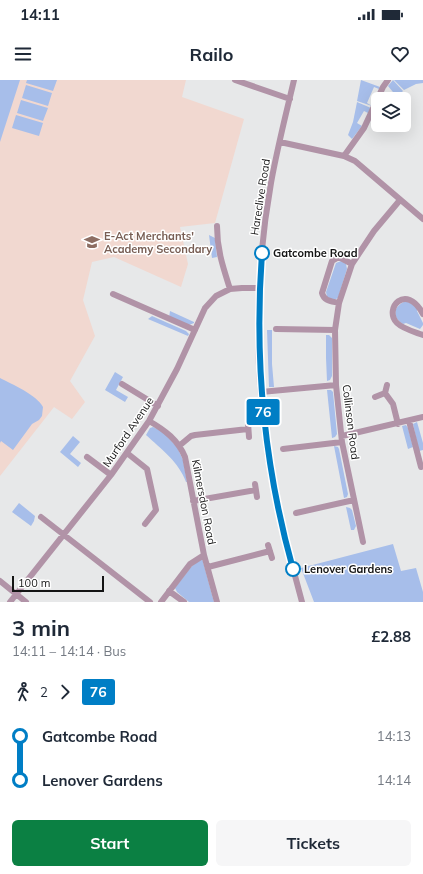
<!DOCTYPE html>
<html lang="en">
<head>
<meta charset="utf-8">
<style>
	body { margin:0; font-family:Mulish,sans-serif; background:#f6f6f7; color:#1f2937; height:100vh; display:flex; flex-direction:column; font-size:15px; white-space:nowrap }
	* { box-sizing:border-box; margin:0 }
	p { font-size:13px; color:#747a83 }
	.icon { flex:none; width:22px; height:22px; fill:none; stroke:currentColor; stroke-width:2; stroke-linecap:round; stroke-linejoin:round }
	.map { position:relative; height:522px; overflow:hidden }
	.drawer { display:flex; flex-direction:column; background:#fff; flex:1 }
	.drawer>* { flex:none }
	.badge { padding:0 8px; border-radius:3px; font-size:14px; line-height:26px }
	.fabs { position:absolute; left:371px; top:12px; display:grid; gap:8px }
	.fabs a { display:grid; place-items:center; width:40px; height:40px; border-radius:6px; background:#fff; box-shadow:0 4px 16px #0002; font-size:20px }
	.scale { position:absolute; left:12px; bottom:10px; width:92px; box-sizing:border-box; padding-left:4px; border:2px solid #141414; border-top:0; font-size:11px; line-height:14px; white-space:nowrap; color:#141414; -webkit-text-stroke:3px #fff; paint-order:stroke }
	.map>.badge { position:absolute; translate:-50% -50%; box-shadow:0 0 0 2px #fff }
	.legs { display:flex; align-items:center; gap:6px; height:44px; padding:0 12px; font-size:13px }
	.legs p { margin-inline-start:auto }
	.summary { display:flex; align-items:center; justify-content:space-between; height:68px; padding:0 12px }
	h1 { font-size:22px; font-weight:700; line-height:30px }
	.button { display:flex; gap:8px; margin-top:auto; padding:8px 12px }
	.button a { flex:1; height:46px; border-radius:6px; background:#0b8043; color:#fff; font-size:16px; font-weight:700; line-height:46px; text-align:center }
	.button a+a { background:#f6f6f7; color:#1f2937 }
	ul { padding:0 12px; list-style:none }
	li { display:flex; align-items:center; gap:14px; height:44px; font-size:15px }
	li i { display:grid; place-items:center; width:6px; height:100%; margin:0 5px; background:currentColor }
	li i::after { content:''; width:10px; height:10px; margin:-5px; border:3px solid; border-radius:50%; background:#fff }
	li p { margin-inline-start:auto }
	li:first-child i { background:linear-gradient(#0000 50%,currentColor 0) }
	li:last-child i { background:linear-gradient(currentColor 50%,#0000 0) }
	.status { display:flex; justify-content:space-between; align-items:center; height:28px; padding:0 20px; background:#fff; direction:ltr }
	.status svg { height:11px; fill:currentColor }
	header { display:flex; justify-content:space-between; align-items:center; height:52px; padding:0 12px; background:#fff; font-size:18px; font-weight:700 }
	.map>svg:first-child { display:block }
	.education { fill:#f1d8d0 }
	.green { fill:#a7beea }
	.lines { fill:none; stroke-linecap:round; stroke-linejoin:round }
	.street { stroke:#b193a7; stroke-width:6 }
	.line-1-casing { stroke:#fff; stroke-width:9 }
	.line-1 { stroke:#007ec5; stroke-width:6 }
	.stop-1-dot { fill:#fff; stroke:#007ec5; stroke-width:2 }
	.labels { text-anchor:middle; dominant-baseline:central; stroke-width:3; stroke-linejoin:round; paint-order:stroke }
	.street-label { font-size:11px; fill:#141414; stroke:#fff }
	.education-label { font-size:11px; font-weight:bold; fill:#785e54; stroke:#fff; text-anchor:start }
	.stop-label { font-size:11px; font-weight:bold; fill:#141414; stroke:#fff; text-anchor:start }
</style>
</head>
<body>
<div class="status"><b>14:11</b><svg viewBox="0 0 49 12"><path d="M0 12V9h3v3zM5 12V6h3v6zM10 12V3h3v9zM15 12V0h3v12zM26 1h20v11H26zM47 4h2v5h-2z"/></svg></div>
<header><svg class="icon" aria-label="menu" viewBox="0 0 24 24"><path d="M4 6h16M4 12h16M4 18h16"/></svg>Railo<svg class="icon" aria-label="heart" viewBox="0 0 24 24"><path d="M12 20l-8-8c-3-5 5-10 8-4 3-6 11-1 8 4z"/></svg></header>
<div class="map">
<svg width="423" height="522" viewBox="0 0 423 522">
	<rect width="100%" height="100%" fill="#e7e8e9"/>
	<path class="education" d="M0,0h186l-4,17 62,22 -29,104 -35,4 8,37 -7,23 -67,-30 -22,5 -9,38 12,36 -25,45 15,21 -13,17 -18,-12 -54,69z"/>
	<path class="green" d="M0,0h20l-20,62z
		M27,0h30l-4,11 -27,-8z
		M361,0l19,7 -1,2 -5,-2 -7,16 5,3 -15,-5z
		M393,0l10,11 -6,6 -9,-11z
		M394,0h29v3l-7,1 -12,6z
		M26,5l26,8 -4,13 -26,-8z
		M21,20l27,8 -5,13 -26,-8z
		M357,22l14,6 -3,5 -4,-2 -7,12 5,3 -10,13 -4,-4 5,-13z
		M16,35l27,8 -4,13 -27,-8z
		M209,155l6,3 2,19 -5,1z
		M341,181l5,3 1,5 -9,29 -4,2 -7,-3 -1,-5 10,-29z
		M407,221l11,7 -1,3 6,12v2l-3,4 -14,-6 -3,1c-13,-8 -8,-20 4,-23z
		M170,231l24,11v1l-5,2 -20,-7z
		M152,236l34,15 3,3 -1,2 -40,-17z
		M267,250h5v34l2,23h-5z
		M326,255h3l3,3v38l-2,4 -3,1 -1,-23z
		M115,292l8,5 -7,13 12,7 -3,5 -20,-12z
		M0,298c12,6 37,17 43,29l-1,9 -3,4 -7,4 -19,26 -12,-9 -1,2z
		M327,310h4l2,2 4,42 -2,3 -3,1z
		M417,342l6,21v7l-4,1 -6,-27z
		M406,345l2,3 5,19 -5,2 -6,-23z
		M153,347l10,5 14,15 6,13 4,22h-1c-7,-20 -25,-33 -40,-47l4,-7z
		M73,356l7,6 -10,12 11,9 -3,4 -18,-15z
		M334,366l4,1 1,2 9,45 -1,3 -3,1z
		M19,423l16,13 -1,5 -3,5 -19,-14z
		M346,427l4,1 2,2 4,16 -2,4h-3z
		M393,464l8,27 15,-3 7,24v10h-109l-13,-34z
		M202,478l12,44h-25l-12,-10 -2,-4 16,-21z"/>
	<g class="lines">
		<path class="street" d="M235,0l55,19
			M294,0c-8,34 -17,69 -23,103 -15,85 -17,174 -5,260 7,54 22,106 36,159
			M280,62l64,14 11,5 68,58
			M344,76l20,-28 19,-41 5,-7
			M217,146c0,24 6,41 13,63
			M113,214l82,36
			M339,223c-8,-2 -15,-2 -17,-10l10,-32 7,-4 13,7
			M423,234c-17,-32 -40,-5 -26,9 6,6 18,9 26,12
			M276,249l59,1
			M122,304l36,22
			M387,305l-2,8 8,11 5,20
			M261,312l75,-7
			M375,317l10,-4
			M149,341c16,9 29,19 36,36l19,98 13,47
			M409,341l12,46 2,-1
			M248,343l1,14
			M342,356l81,-19
			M179,366l12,-10 4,-1 53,-6
			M283,369l59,-7
			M127,373l20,16 9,41 -11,14
			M87,377l24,18
			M255,404l2,13
			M193,421l63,-11
			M296,433l58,-13
			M41,437l109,85
			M363,462l-21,-100 -6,-57 -1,-55 4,-27 13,-39 22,-33 26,-31
			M268,465l4,13
			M208,487l62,-16
			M0,501l26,21
			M169,511l15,11
			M10,522l101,-127 38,-54 28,-52 28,-61 11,-12 14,-7 12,-1h17
			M161,522l29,-38 14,-9"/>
	</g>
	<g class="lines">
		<defs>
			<path id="line-1" d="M262,173c-8,107 2,212 31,316"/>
		</defs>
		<use href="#line-1" class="line-1-casing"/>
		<use href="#line-1" class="line-1"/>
	</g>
	<defs>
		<symbol id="school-bare" viewBox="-9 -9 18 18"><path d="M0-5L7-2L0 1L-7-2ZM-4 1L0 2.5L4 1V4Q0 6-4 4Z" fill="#8d6e63" stroke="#fff" stroke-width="2.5" paint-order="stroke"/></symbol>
	</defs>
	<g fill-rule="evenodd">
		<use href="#school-bare" x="81" y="151" width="22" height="22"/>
	</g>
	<g class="stop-1-dot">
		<circle cx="262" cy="173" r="7"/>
		<circle cx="293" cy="489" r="7"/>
	</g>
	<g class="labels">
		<g class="street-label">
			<text transform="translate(260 117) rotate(-81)">Hareclive Road</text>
			<text transform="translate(351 342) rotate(83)">Collinson Road</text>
			<text transform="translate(128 352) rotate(-56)">Murford Avenue</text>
			<text transform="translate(204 422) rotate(79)">Kilmersdon Road</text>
		</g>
		<g class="education-label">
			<text x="104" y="156">E-Act Merchants'<tspan x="104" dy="13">Academy Secondary</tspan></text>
		</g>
		<g class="stop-label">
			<text x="273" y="173">Gatcombe Road</text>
			<text x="304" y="489">Lenover Gardens</text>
		</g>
	</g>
</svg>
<div class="fabs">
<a><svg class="icon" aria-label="layers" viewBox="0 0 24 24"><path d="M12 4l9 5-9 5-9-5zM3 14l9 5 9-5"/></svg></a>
</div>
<div class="scale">100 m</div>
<b class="badge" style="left:263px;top:332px;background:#007ec5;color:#fff">76</b>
</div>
<section class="drawer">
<div class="summary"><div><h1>3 min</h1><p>14:11 – 14:14 · Bus</p></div><b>£2.88</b></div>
<div class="legs"><svg class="icon" aria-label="walk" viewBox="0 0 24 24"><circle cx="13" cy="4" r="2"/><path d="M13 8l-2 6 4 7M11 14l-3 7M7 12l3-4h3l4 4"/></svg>2<svg class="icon" aria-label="forward" viewBox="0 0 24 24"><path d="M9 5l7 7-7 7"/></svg><b class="badge" style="background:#007ec5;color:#fff">76</b></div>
<ul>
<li><i style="color:#007ec5"></i><b>Gatcombe Road</b><p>14:13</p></li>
<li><i style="color:#007ec5"></i><b>Lenover Gardens</b><p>14:14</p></li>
</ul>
<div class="button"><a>Start</a><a>Tickets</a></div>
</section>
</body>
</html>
